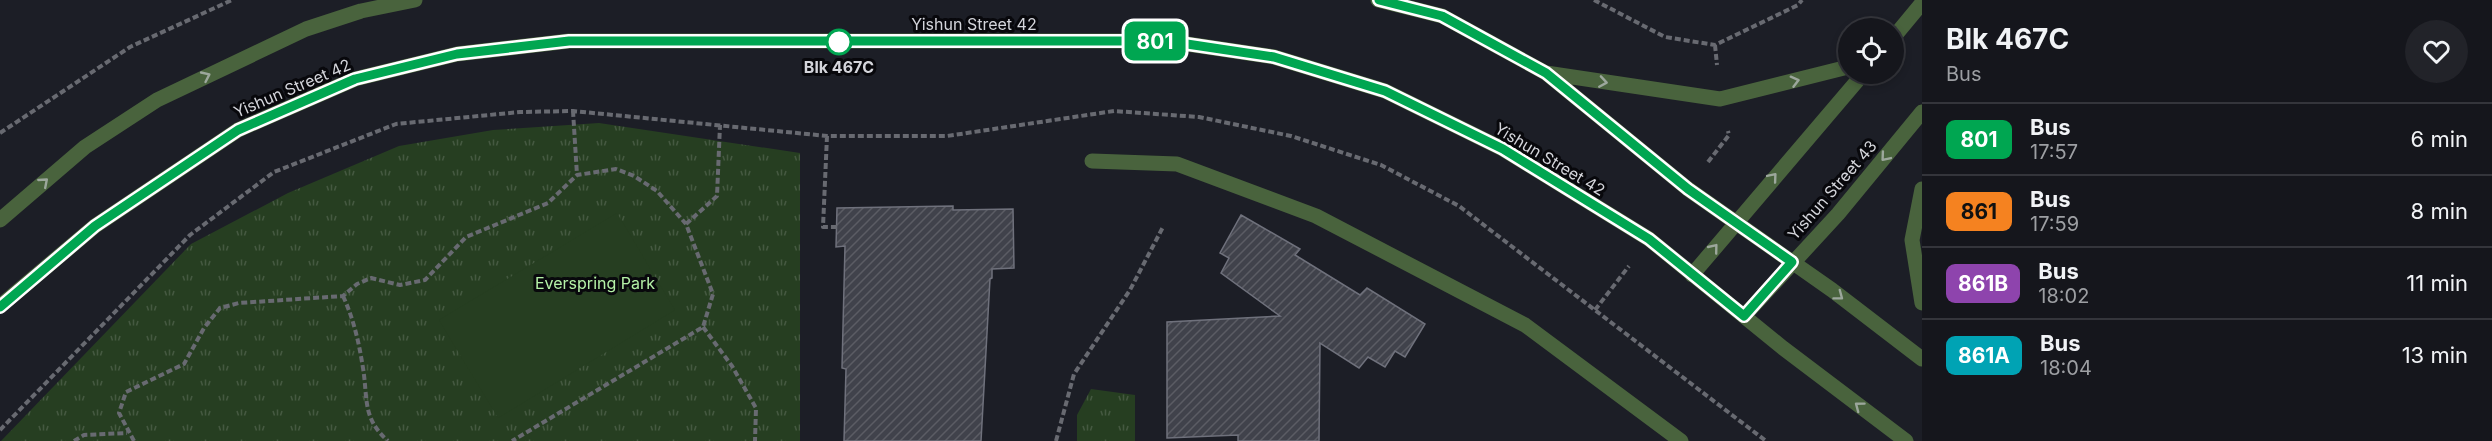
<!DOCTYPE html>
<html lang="en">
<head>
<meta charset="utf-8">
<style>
	body { margin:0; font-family:Inter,sans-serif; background:#222329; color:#f1f3f6; height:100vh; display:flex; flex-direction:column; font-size:22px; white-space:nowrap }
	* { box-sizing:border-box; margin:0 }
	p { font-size:20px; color:#9d9fa3 }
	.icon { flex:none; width:33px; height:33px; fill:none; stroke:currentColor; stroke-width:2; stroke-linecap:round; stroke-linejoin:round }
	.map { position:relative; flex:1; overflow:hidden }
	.details { display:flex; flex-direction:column; background:#15161c; width:570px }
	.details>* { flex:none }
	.badge { padding:0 12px; border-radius:9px; font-size:21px; line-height:39px }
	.fabs { position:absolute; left:1838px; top:18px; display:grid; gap:12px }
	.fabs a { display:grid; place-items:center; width:66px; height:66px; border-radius:50%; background:#15161c; box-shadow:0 3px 9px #0003,0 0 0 2px #34353b; font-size:30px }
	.map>.badge { position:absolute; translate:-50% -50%; box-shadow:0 0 0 3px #fff }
	.round { display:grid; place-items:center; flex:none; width:63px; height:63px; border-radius:32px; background:#222329 }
	.overview { display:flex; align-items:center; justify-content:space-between; height:102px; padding:0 24px }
	h1 { font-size:28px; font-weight:700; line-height:45px }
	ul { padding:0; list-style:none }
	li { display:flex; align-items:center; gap:18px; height:72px; padding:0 24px; border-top:2px solid #34353b }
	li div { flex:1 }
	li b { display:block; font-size:22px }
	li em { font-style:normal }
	li .badge { min-width:66px; font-weight:700; text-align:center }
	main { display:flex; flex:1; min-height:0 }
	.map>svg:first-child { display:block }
	.park { fill:url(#park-tufts) }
	.pitch { fill:#263e21 }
	.building { fill:url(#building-hatch); stroke:#6f717c; stroke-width:1.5 }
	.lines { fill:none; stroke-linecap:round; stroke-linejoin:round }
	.path { stroke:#686a71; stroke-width:4; stroke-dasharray:6 3; stroke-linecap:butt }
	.service { stroke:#49633d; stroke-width:15 }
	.minor { stroke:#49633d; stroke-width:15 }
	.oneway { stroke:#9ca79c }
	.line-casing { stroke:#fff; stroke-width:14 }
	.line { stroke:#00a651; stroke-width:9 }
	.stop-dot { fill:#fff; stroke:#00a651; stroke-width:3 }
	.labels { text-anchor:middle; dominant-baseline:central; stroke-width:6; stroke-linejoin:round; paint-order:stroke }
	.street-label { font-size:16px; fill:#d4d5db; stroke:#08080c }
	.stop-label { font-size:16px; font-weight:bold; fill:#d4d5db; stroke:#08080c }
	.park-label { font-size:16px; fill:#b5f2a7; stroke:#08080c }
</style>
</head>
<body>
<main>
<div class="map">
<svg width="1922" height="441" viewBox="0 0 1922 441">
	<defs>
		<pattern id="park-tufts" width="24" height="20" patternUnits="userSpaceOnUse" patternTransform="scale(1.5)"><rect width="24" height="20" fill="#263e21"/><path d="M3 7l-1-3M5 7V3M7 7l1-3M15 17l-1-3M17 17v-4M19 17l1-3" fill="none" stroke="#455941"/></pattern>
		<pattern id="building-hatch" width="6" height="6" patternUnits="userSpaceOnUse" patternTransform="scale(1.5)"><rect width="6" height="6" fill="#40424b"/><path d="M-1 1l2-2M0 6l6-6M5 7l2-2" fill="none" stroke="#5b5c64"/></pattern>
	</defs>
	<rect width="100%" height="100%" fill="#1c1e26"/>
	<path class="park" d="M599,123l201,30v288h-799l190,-197 97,-51 111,-47 94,-16z
		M1091,389l44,6v46h-58v-26z"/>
	<path class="pitch" d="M617,213l58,97 -177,108 -59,-98z"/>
	<path class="building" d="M953,206v4l60,-1 1,59 -22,1v9l-2,1 -9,162h-137l2,-72 -4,-1 3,-122 -9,1 1,-39z
		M1241,215l59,34 -5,6 65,40 7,-7 58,36 -20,33 -10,-6 -10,16 -17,-10 -9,11 -39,-25 -1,98h-81v-6l-71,3v-116l113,-6 -59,-43 8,-15 -9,-5z"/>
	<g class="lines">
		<path class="path" d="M1594,0l71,37 50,8 83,-40 4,-5
			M1715,45l2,20
			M573,111l4,64
			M0,133l130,-86 102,-47
			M827,136l-4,91h14
			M1708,162l21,-27 -1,-4
			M686,224l31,-28 3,-71
			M343,296c11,24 16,47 20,72 5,31 -1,50 25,73
			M1595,310l34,-44
			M703,327l29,39 24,42 -1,33
			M0,430l190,-195 84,-63 122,-48 124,-12 53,-1 254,25h120l167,-25 85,6 92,19 90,29 78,41 307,235
			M74,441l10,-6 43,-2
			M134,441l-15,-28 7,-21 58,-28 20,-36 16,-20 19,-5 104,-7 14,-12 14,-6 29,7 25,-5 41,-43 82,-34 29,-28 39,-6 18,7 23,15 29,33 27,70 -10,33 -191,114
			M1056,441l18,-67 56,-84 33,-63"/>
		<path class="service" d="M1092,161l85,3 139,52 209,109 156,116"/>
		<path class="minor" d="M1378,0l64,16 104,57 142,116 144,101 90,69
			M1893,38l29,-35
			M1546,73l174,26 128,-32
			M1922,189l-10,51 10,63
			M0,220l85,-73 72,-47 149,-71 55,-18 54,-11
			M1692,275l171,-201
			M0,306l95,-80 143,-96 117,-51 102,-25 112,-13h598l107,16 111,34 118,58 146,90 134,109 123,93
			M1744,316l94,-102 84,-102"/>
	</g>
	<defs><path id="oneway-chevron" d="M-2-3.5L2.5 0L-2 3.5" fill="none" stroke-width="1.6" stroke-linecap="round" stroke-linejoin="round" transform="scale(1.5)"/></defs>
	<g class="oneway">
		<use href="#oneway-chevron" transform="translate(206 76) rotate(-25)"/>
		<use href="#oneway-chevron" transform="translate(1795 81) rotate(-15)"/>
		<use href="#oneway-chevron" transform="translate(1603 82) rotate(9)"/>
		<use href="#oneway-chevron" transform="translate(1885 157) rotate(130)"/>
		<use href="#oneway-chevron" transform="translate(1773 177) rotate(-50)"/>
		<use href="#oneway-chevron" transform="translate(44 182) rotate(-41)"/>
		<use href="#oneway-chevron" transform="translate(1714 248) rotate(-51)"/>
		<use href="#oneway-chevron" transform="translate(1839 296) rotate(37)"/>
		<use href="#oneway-chevron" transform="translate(1859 406) rotate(-143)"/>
	</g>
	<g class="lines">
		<defs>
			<path id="line" d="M0,307l95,-81 143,-96 117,-51 102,-25 112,-13h598l107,16 111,34 118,58 146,90 95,77 48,-54 -104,-73 -142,-116 -104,-57 -63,-16"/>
		</defs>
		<use href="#line" class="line-casing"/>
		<use href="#line" class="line"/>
	</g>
	<circle class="stop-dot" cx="839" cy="42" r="12"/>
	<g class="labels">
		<g class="street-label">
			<text x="974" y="24">Yishun Street 42</text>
			<text transform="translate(292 88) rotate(-23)">Yishun Street 42</text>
			<text transform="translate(1550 159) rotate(31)">Yishun Street 42</text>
			<text transform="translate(1832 190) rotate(-49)">Yishun Street 43</text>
		</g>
		<g class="stop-label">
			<text x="839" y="67">Blk 467C</text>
		</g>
		<g class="park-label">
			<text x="595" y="283">Everspring Park</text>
		</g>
	</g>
</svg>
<div class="fabs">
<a><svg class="icon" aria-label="locate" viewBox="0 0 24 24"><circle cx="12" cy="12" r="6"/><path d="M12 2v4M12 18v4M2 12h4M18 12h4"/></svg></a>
</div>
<b class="badge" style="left:1155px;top:41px;background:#00a651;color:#fff">801</b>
</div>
<section class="details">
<div class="overview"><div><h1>Blk 467C</h1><p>Bus</p></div><a class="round"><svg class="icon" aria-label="heart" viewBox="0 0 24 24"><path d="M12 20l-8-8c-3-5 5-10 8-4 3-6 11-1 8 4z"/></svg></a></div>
<ul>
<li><span class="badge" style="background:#00a651;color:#fff">801</span><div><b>Bus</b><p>17:57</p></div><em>6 min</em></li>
<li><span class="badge" style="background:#f58220;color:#111">861</span><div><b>Bus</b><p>17:59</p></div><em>8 min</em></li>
<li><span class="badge" style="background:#8e44ad;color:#fff">861B</span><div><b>Bus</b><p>18:02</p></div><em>11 min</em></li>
<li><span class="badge" style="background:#00a3b4;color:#fff">861A</span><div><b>Bus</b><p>18:04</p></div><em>13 min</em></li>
</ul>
</section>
</main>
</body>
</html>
